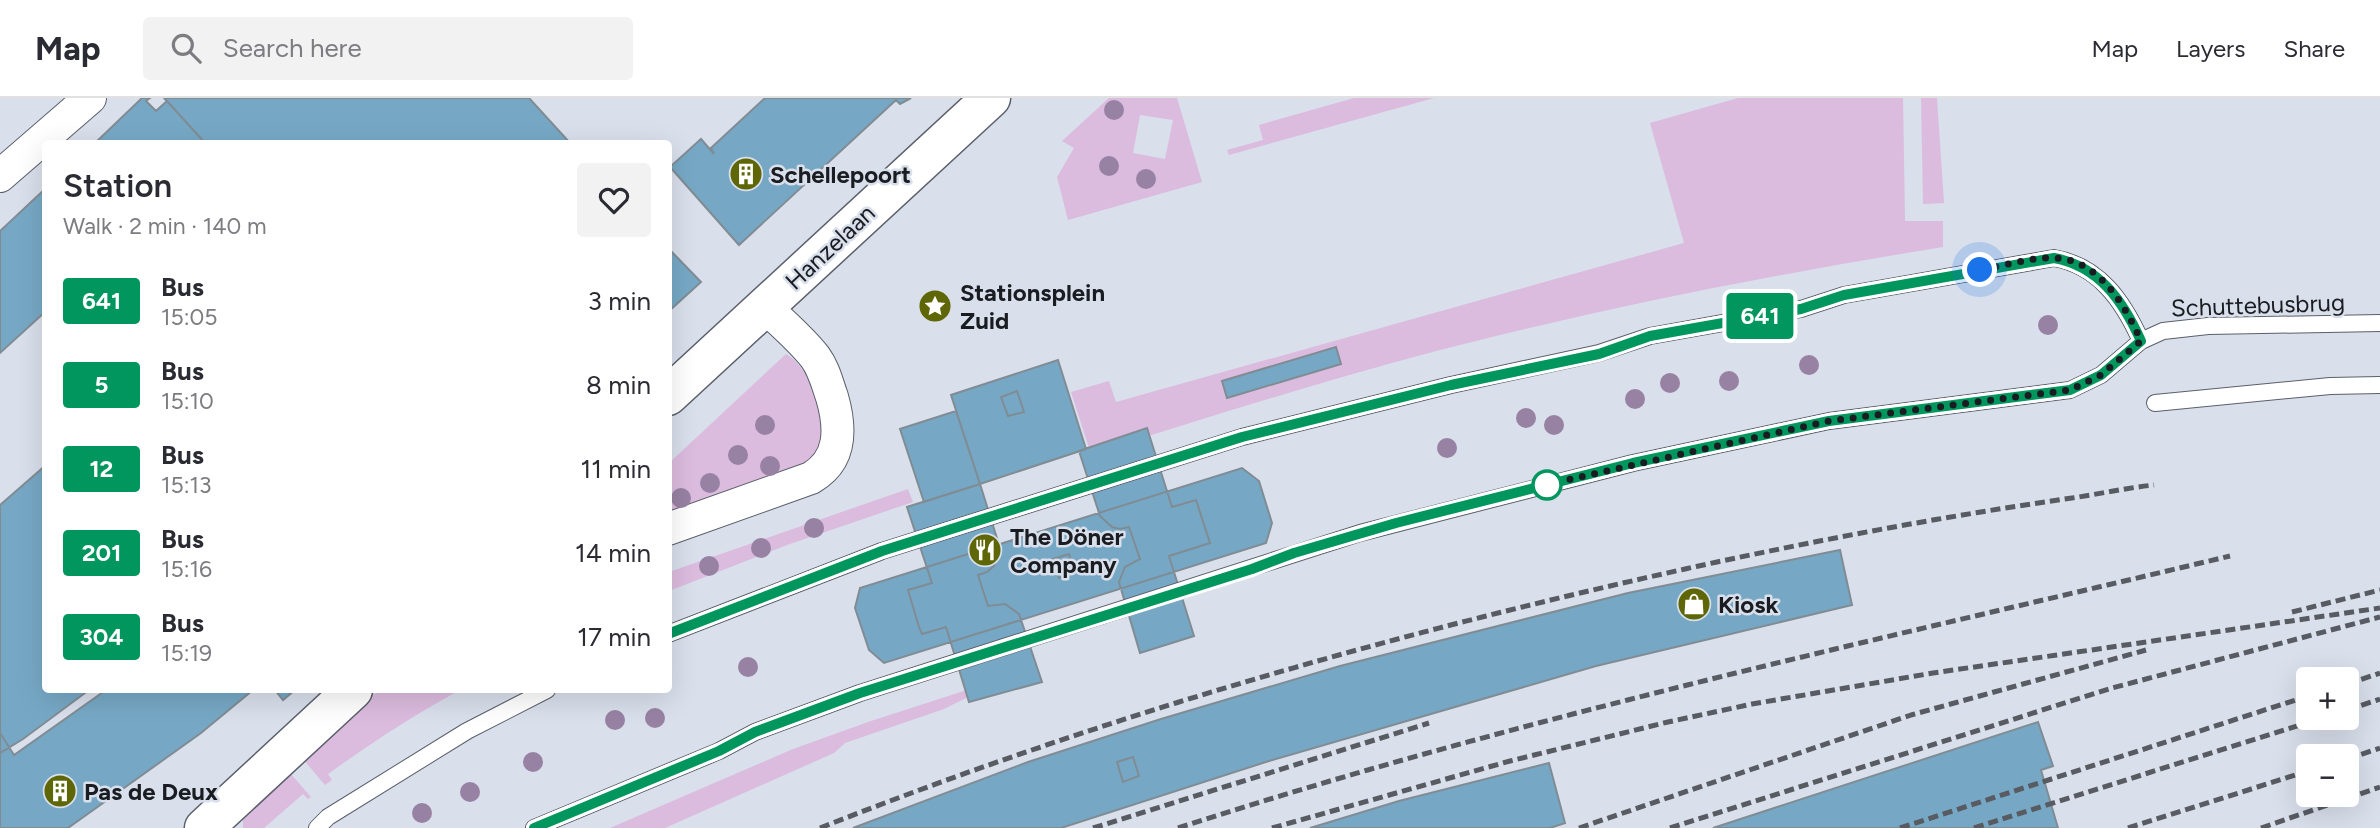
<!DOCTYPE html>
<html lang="en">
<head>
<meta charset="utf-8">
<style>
	body { margin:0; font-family:Figtree,sans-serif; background:#f2f2f3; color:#2b2b33; height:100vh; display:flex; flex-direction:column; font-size:26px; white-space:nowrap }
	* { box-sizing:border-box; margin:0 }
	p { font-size:23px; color:#7c7c81 }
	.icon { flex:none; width:38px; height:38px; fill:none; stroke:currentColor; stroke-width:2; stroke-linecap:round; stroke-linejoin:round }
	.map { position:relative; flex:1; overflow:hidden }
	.sheet { position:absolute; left:42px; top:42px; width:630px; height:553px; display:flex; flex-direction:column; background:#fff; border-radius:7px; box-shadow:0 7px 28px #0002 }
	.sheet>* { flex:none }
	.badge { padding:0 14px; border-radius:5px; font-size:24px; line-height:46px }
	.controls { position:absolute; left:2296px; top:569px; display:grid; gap:14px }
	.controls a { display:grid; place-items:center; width:63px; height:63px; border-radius:7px; background:#fff; box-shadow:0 7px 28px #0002; font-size:35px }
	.you { position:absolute; width:35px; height:35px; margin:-18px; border:5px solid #fff; border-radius:50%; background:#1a73e8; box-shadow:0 0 0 10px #1a73e833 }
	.map>.badge { position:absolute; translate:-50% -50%; box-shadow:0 0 0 4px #fff }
	.round { display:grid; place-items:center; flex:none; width:74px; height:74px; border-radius:7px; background:#f2f2f3 }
	.head { display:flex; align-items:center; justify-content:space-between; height:119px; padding:0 21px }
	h1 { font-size:33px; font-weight:600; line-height:52px }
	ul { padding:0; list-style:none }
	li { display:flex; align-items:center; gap:21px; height:84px; padding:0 21px }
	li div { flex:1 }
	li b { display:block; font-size:26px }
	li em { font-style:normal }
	li .badge { min-width:77px; font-weight:700; text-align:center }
	header { display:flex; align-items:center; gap:42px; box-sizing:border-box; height:98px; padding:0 35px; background:#fff; border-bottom:2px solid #e1e1e2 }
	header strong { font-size:33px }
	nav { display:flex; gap:38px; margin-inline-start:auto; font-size:24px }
	.search { width:490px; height:63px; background:#f2f2f3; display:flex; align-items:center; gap:18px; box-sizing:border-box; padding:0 24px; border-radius:7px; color:#7c7c81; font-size:26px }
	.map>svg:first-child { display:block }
	.green { fill:#dbbbde; fill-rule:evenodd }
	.building { fill:#76a8c5; stroke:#808c94; stroke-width:2 }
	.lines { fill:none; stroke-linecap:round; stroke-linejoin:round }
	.service-casing { stroke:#5a5f6a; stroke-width:18 }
	.minor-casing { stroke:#5a5f6a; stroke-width:34 }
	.tertiary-casing { stroke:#5a5f6a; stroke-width:41 }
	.service { stroke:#fff; stroke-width:16 }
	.minor { stroke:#fff; stroke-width:32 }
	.tertiary { stroke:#fff; stroke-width:38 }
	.rail { stroke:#585b62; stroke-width:5; stroke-dasharray:10 5; stroke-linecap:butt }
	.tree { fill:#9882a3 }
	.line-casing { stroke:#fff; stroke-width:16 }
	.line { stroke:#00965e; stroke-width:10 }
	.walk { stroke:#191c20; stroke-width:7; stroke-dasharray:0 12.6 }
	.stop-dot { fill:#fff; stroke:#00965e; stroke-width:3.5 }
	.labels { text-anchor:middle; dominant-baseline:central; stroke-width:5; stroke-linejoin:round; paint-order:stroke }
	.poi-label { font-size:24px; font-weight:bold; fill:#191c20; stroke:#d9dfeb; text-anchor:start }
	.street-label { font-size:24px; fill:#191c20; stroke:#d9dfeb }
</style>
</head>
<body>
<header>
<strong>Map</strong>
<div class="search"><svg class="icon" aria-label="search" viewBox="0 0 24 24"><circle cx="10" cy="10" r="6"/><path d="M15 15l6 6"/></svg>Search here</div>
<nav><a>Map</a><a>Layers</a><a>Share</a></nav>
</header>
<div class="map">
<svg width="2380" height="730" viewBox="0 0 2380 730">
	<rect width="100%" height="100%" fill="#d9dfeb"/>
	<path class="green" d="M1109,0h68l25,84 -134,38 -11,-43 17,-29 -12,-7zM1140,17l33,5 -8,39 -32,-6z
		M1354,0h80l-205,57 -2,-5 36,-10 -4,-15z
		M1738,0h165l2,123h38v26c-179,29 -357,64 -533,111 -107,29 -213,63 -319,96l-20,-62 38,-11 7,21 568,-159 -34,-120z
		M1921,0h16l7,105 -21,1z
		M786,256c24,13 41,62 36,88 -2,7 -7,13 -11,19l-142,57v-55z
		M908,391l5,13 -126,43 -118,46v-19z
		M970,591l2,6 -28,14 -99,34 -11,10 -169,75h-55l183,-79 78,-28z
		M379,592h81c-46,25 -89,53 -132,84l4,6 -7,5 -22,-26z
		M289,674l22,25 -3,2 -5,-5 -39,34h-21v-13z"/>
	<path class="building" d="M142,0h8l-4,3 10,10 11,-10 39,43h-112z
		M164,0h365l42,46h-365z
		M765,0h146l-11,6 -4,-4 -157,145 -69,-78 31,-28 13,15 -3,-6z
		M46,90v123l-46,42v-122z
		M668,150l33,34 -33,30z
		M1336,249l5,17 -114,34 -5,-17z
		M1058,262l28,89 -106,35 -29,-89z
		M1017,293l7,21 -16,4 -7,-19z
		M956,313l24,73 -56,18 -24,-73z
		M1147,330l25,79 24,-7 14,43 -41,13 25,80 -54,17 -21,-71 6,-15 15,-8 -11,-32 -9,2 -8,-2 -12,-11 -21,-65z
		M46,367v225h43l-66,49 -23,14v-248z
		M1242,370l17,13 13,42 -6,20 -382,120 -15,-13 -14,-42 5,-20z
		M980,386l20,64 -6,18 -7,6 -9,3 10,31 17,-2 14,10 23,68 -73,20 -23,-75 -24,7 -3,-7 -11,-37 24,-7 -25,-76z
		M1840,452l12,55 -256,61 -327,95 -208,67h-208l175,-66 133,-43 179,-53 288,-73z
		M1069,456l6,19 -16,5 -6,-19z
		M106,592h147l-52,43 -133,95h-68v-95l14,22z
		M275,592h20l-12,10z
		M2038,624l15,44 -12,4 17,58h-345z
		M1133,659l6,19 -16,6 -6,-20z
		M1549,665l16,60 -15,5h-240l89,-27z"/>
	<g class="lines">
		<defs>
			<path id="service" d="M2155,305l175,-17 50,-1
				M668,536l214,-83 360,-114 209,-52 148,-32 51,-17 151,-27 43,-14 210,-37c45,8 69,43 87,83
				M317,730l11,-11 139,-86 80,-41
				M534,730l185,-77 36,-19 105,-39 500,-160 273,-70 196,-42 241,-31 31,-15 40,-34 22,-10 45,-5 172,-3"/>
			<path id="minor" d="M0,78l90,-78
				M668,431l143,-51c31,-18 30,-50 21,-81 -5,-14 -8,-28 -17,-40 -14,-18 -33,-34 -50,-50"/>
			<path id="tertiary" d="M668,298l323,-298
				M204,730l149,-138"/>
		</defs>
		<use href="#service" class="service-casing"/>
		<use href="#minor" class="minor-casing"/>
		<use href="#tertiary" class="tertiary-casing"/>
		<use href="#service" class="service"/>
		<use href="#minor" class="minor"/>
		<use href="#tertiary" class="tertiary"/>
		<path class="rail" d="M2292,514l88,-22
			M2347,586l33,-11
			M2347,612l33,-11
			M2347,661l33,-11
			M820,730c291,-115 592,-200 897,-266 117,-25 236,-47 355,-64 27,-4 54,-10 82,-13
			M1093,730l336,-105
			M1178,730c345,-112 700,-188 1052,-272
			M1272,730l238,-67 158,-39 84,-18 181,-31 447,-65
			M1579,730l332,-113 235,-65
			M1670,730l442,-140 268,-71
			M1900,730l408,-132
			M1974,730l348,-110
			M2128,730l180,-57
			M2261,730l119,-41"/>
	</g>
	<g class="tree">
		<circle cx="1114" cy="12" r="10"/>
		<circle cx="1109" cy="68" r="10"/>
		<circle cx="1146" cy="81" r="10"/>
		<circle cx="2048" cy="227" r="10"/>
		<circle cx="1809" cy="267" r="10"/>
		<circle cx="1729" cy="283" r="10"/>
		<circle cx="1670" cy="285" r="10"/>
		<circle cx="1635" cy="301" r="10"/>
		<circle cx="1526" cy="320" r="10"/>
		<circle cx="765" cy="327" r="10"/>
		<circle cx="1554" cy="327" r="10"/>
		<circle cx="1447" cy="350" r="10"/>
		<circle cx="738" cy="357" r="10"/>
		<circle cx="770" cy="368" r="10"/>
		<circle cx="710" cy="385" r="10"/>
		<circle cx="681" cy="400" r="10"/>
		<circle cx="814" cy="430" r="10"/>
		<circle cx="761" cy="450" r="10"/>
		<circle cx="709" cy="468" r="10"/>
		<circle cx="748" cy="569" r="10"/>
		<circle cx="655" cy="620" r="10"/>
		<circle cx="615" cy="622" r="10"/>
		<circle cx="533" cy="664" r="10"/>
		<circle cx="470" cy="694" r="10"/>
		<circle cx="422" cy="715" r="10"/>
	</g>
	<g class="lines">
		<defs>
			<path id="line" d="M534,730l185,-77 36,-19 105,-39 392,-124 42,-16 102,-30 237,-60 196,-42 241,-31 31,-15 40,-34c-18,-40 -42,-75 -87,-83l-210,37 -43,14 -151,27 -51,18 -148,31 -209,52 -360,114 -214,83"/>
		</defs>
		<use href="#line" class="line-casing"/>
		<use href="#line" class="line"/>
		<path class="walk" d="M1547,387l-7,1 289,-65 241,-31 31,-15 40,-34c-16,-36 -42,-81 -86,-83 -24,-1 -51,8 -75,12"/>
	</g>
	<defs>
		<symbol id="building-disc" viewBox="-11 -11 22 22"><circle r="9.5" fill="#5e6606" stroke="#d9dfeb"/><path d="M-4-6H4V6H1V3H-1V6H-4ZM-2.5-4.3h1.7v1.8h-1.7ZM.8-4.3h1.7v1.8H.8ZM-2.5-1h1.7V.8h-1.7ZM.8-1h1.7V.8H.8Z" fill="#fff"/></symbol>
		<symbol id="sight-disc" viewBox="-11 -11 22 22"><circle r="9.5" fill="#5e6606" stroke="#d9dfeb"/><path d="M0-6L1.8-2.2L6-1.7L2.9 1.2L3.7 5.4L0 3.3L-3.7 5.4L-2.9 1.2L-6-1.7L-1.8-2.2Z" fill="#fff"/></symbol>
		<symbol id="restaurant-disc" viewBox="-11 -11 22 22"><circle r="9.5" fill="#5e6606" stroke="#d9dfeb"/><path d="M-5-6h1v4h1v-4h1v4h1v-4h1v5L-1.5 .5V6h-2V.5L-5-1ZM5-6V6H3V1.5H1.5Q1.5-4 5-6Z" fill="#fff"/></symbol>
		<symbol id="shop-disc" viewBox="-11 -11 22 22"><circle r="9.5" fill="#5e6606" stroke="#d9dfeb"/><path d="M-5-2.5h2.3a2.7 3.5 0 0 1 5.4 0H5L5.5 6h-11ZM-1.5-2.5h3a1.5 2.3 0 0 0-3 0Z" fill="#fff"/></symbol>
	</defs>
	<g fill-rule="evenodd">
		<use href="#building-disc" x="727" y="57" width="38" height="38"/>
		<use href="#sight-disc" x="916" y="189" width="38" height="38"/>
		<use href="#restaurant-disc" x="966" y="433" width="38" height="38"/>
		<use href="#shop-disc" x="1675" y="487" width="38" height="38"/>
		<use href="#building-disc" x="41" y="674" width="38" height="38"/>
	</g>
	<circle class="stop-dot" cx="1547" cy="387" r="14"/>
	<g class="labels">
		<g class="poi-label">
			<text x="770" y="76">Schellepoort</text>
			<text x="960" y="194">Stationsplein<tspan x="960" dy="28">Zuid</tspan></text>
			<text x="1010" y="438">The Döner<tspan x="1010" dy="28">Company</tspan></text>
			<text x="1718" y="506">Kiosk</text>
			<text x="84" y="693">Pas de Deux</text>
		</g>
		<g class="street-label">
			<text transform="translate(830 149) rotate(-43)">Hanzelaan</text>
			<text transform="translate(2258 207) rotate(-2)">Schuttebusbrug</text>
		</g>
	</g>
</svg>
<div class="controls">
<a>+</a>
<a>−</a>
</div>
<div class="you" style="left:1980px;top:172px"></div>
<b class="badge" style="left:1760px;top:218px;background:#00965e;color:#fff">641</b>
<section class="sheet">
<div class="head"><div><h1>Station</h1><p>Walk · 2 min · 140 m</p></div><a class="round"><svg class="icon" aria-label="heart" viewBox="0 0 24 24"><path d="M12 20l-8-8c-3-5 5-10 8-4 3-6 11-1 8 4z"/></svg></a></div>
<ul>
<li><span class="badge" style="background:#00965e;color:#fff">641</span><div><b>Bus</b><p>15:05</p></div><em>3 min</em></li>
<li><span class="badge" style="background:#00965e;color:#fff">5</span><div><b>Bus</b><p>15:10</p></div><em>8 min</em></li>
<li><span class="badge" style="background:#00965e;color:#fff">12</span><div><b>Bus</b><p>15:13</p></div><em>11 min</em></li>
<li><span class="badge" style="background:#00965e;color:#fff">201</span><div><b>Bus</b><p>15:16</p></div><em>14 min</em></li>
<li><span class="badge" style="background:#00965e;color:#fff">304</span><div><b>Bus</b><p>15:19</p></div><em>17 min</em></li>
</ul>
</section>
</div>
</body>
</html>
